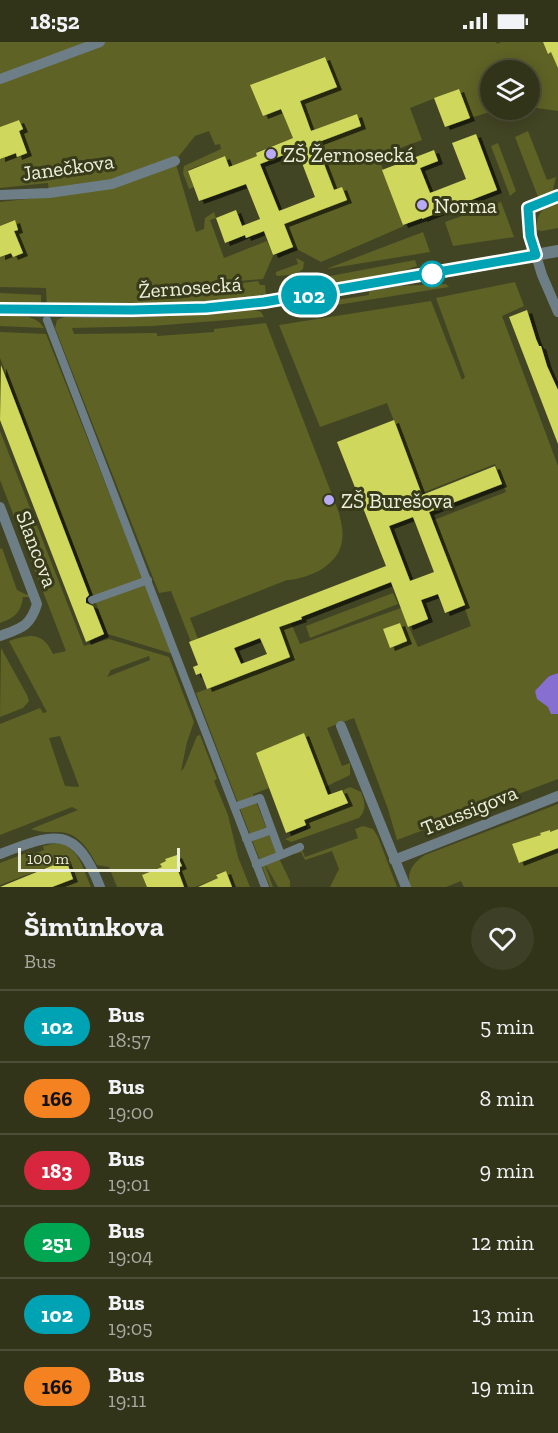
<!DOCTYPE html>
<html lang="en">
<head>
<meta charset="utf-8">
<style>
	body { margin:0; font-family:"Zilla Slab",serif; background:#3d3f27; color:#f1f3f6; height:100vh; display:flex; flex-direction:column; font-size:22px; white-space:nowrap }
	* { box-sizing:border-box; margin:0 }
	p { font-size:20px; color:#a8aaa2 }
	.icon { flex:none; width:33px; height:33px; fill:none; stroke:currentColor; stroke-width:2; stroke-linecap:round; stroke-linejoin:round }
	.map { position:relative; height:845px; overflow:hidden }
	.side { display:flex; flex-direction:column; background:#32341a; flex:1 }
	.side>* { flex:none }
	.badge { padding:0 12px; border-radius:20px; font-size:21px; line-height:39px }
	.fabs { position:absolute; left:480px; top:18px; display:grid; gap:12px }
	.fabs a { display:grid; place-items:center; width:60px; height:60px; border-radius:50%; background:#32341a; box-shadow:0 3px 15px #0003,0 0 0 2px #4d4f39; font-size:30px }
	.scale { position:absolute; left:18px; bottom:15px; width:162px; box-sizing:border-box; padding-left:6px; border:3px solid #edefdb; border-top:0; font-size:16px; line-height:21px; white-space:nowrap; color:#edefdb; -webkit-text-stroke:4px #383b19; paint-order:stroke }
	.map>.badge { position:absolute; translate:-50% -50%; box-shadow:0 0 0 3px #fff }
	.round { display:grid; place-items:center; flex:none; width:63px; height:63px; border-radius:32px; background:#3d3f27 }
	.overview { display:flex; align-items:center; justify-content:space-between; height:102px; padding:0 24px }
	h1 { font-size:28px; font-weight:700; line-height:45px }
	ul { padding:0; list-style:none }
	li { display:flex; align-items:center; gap:18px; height:72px; padding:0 24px; border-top:2px solid #4d4f39 }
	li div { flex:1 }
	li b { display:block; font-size:22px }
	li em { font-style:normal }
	li .badge { min-width:66px; font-weight:700; text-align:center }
	.status { display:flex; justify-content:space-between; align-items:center; height:42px; padding:0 30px; background:#32341a; direction:ltr }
	.status svg { height:16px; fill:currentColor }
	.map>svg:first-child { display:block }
	.green { fill:#5e6225; fill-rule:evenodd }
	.water { fill:#876ed1 }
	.building { fill:#cfd85d; fill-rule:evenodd; filter:url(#shadow) }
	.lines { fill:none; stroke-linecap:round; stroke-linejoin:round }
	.pedestrian { stroke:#6e7e87; stroke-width:8 }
	.minor { stroke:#6e7e87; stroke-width:10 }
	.tertiary { stroke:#6e7e87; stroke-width:12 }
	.line-casing { stroke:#fff; stroke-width:14 }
	.line { stroke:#00a3b4; stroke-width:9 }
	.poi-dot { fill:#baaaf6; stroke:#383b19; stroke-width:2 }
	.stop-dot { fill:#fff; stroke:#00a3b4; stroke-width:3 }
	.labels { text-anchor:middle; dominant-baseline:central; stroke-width:6; stroke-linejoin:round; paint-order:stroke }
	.poi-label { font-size:21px; fill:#edefdb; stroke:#383b19; text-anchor:start }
	.street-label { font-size:21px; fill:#edefdb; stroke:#383b19 }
</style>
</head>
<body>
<div class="status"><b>18:52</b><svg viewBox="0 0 49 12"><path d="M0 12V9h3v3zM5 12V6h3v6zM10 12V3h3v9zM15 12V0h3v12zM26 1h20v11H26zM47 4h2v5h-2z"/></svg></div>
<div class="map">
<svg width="558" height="845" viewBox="0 0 558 845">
	<defs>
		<filter id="shadow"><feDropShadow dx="5" dy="3" stdDeviation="0" flood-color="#0009"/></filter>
	</defs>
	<rect width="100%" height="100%" fill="#424523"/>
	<path class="green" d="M0,0h496l1,2 4,-2h42l5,11 3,-1 7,4v55l-28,-4v-37h-40v40h7l-27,8 -12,-29 -48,19 12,32 -44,16 26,70 -83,36 -28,-15 -10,-23 51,-34 -18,-47 45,-17 -4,-12 -46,17 -1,-8h-2l-8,-22 37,-14 -13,-30 -73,28 12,31 18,-7 12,29 -36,14v4l-28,11 -4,-11 -37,14 6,17 -5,2 -6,-16 1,-7 37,-17 -1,-5 -5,1 -6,-14 -14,5 -20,25 21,71 8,-3 1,-11 9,-6 2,6 -6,2 14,38 43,-17 6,15 -10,23 -46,4 1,3 40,-5 2,4h5l1,10 -2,7 -217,9 -1,-23 -46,-1v-30l11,-4 2,4 10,-4 -9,-22 4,-1 -4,-10 -14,6v-24l44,-5 5,-4 -1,-10 -48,5v-29l16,-6 1,4 1,-26 4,-2 -3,-9 -19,7z
		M528,89l19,49 9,-3 -3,13 -6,6 -9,1 -23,-60z
		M498,101l18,48 -6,5 -19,-50z
		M558,159v27l-16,3 -5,-1c-2,-17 7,-23 21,-29z
		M501,160l13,35 -61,9 -8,-24z
		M423,190l7,20 -104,17z
		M296,216l8,4 -1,7 -7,5 -18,2 -2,-1v-3l22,-8z
		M415,218l2,6 -28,10 -63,10 -1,-9z
		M515,240l9,24 -22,10 56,150v207l-10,3 1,31 6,7h3v65l-161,61 -9,-31 -34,-91 -27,10 15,38 8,-3v12l-25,12 -21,-53 -48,19 13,35 -16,6 23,58 14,29v6h-12l-14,-25 9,25h-3l-74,-194 94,-36 -18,-47 7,-2 7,17 5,-2 9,21 101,-36 17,39 53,-21 -37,-106 72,-28 -11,-28 -73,29 -35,-90 -67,24 -41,-102 152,-24 31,79 3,-3 -29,-79zM400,581l7,18 -17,7 -7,-19z
		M446,242l3,3 -131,21 -1,-5 52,-8v-4l27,-5z
		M0,251l41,2v11l-41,-2z
		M249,266l12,4 3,5 -112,9 -80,2 2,6 83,-1v3l57,-4v-3l52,-6 73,190c2,9 5,19 3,28 -3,24 -33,38 -55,39l-97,38 8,21 -7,3 -20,-51 -12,2 -104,-265 2,-8 7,-3z
		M0,273c15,1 35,-2 44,13l-44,-2z
		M0,290l46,2 127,320 -65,-20 -108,-276z
		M0,389l84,215 25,-7 60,18 25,65 -7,20 -6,29 3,-3 13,-32 3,-1 17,44 -3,2 14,34 10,42 12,30h-18l-6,-16 -10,3 2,4 -23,9h-11l-7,-19 5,-2 -5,-11 -12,4 2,6 -6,-1 1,3 -20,8 5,12h-30l-8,-20 -12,-2c-9,-16 -18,-32 -38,-33 -11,0 -17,1 -28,-3l47,-19 -6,-3 -72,28v-111l40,-16 3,5 4,-1 -38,-71c20,-7 34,-10 44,13l13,-3 -66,-171zM149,614l1,4 -43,17 4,-7zM60,694l19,50 -1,1 -13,-1 -16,-48z
		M2,506l15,42 10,5 2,-4 2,6h-8c-2,16 -9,21 -23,26v-74z
		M393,551l5,11 -88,34 -4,-12z
		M1,606l26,47 2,6 -6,7 -23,9z
		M350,745l11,5c4,11 6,17 -2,26l-68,24 -6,-3 23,-10 -4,-9 44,-16 -5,-14z
		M558,762v25l-8,3 -1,-2 -8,3v2l-29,10 8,18 38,-15v39h-94l-3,-6 -15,6h-36c-4,-14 3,-25 15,-32z
		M363,784l10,3 5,8 19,50h-67l9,-18 -7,-18 -27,9 -4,-8 -6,2 -1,-2 8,-2 3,7 53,-19 -3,-9z
		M57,801c22,3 26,26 34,44h-39l21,-8 -7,-19 -66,25v-22l29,-11 2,3 13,-5 -1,-4z"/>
	<path class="water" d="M558,631v41h-7l-3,-7 -11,-8 -2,-8 14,-15z"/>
	<path class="building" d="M543,0h15v26l-7,-16 -3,2z
		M325,15l12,30 -37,14 11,30 46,-17 4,12 -45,17 18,47 8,-3 5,13 -63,24 9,23 -20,8 -9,-24 -18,7 -1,-3 -20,8 -9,-25 20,-8 6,16 18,-7 -14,-35 -47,17 -11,-30 37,-15 4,11 28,-11 -1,-3 37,-15 -12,-29 -18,7 -13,-31zM297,108l18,47 -36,14 -19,-47z
		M459,47l11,29 -25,9 -11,-29z
		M19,78l4,9 -4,2 8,22 -10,4 -1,-4 -16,6v-32z
		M476,92l21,56 -75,29v-1l-19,7 -21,-55 52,-20 4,11 -18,7 10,25 36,-14 -14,-36z
		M15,178l3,10 -4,1 9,22 -10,4 -2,-4 -11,4v-31z
		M527,268l9,29 3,7h2l6,20 11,24v54l-49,-127z
		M1,323l88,230 -3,3v5l7,3 11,28 -18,8 -86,-222z
		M394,378l28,75 73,-29 7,18 -73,28 36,93 -20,8 -7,-19 -17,6 7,19 -20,8 -17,-45 -90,35 1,2 -23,8 11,30 -83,32 -6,-16 -5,2 -3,-8 5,-2 -9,-23 197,-76 -49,-124zM413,475l21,55 -24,9 -21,-55zM260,596l7,16 -26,10 -7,-16z
		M400,581l7,18 -17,7 -7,-19z
		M304,691l24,62 14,-5 6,13 -44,17 2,5 -20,8 -30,-80z
		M558,787v19l-39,15 -7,-19 29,-9 -1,-2 10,-3v2z
		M177,813l5,11 -5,2 7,19h-37l-5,-12 20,-8 -2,-3 6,-3 -1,-2z
		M66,818l7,19 -21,8h-52z
		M226,829l6,16h-34l20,-9 -2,-3z"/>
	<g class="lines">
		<path class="pedestrian" d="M47,278l218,567
			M92,558l56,-20
			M234,765l26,-9 21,57 19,-8
			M246,797l26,-9
			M256,823l25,-10"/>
		<path class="minor" d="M0,37l100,-37
			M0,153l49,-2 63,-9 63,-23
			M558,154l-30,12 3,31 11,36 16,37
			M0,465l37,97c-7,23 -16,24 -37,32
			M341,684l65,161
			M0,812c55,-21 75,-30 100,33
			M394,818l164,-64"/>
		<path class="tertiary" d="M0,267c69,3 140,5 209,-2 117,-11 233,-35 349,-56"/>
	</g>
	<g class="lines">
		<defs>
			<path id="line" d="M0,267l132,1 74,-2 58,-6 272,-47 -6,-19 -2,-28 30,-12"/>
		</defs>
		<use href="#line" class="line-casing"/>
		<use href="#line" class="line"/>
	</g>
	<g class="poi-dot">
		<circle cx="271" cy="112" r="6"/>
		<circle cx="422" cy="163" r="6"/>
		<circle cx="329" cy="458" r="6"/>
	</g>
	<circle class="stop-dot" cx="432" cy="232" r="12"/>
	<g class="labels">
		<g class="poi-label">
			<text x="283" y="112">ZŠ Žernosecká</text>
			<text x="434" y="163">Norma</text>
			<text x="341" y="458">ZŠ Burešova</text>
		</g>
		<g class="street-label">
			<text transform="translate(68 125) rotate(-8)">Janečkova</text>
			<text transform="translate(190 245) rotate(-4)">Žernosecká</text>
			<text transform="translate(37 507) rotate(69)">Slancova</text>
			<text transform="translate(469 768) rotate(-22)">Taussigova</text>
		</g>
	</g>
</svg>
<div class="fabs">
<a><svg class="icon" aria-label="layers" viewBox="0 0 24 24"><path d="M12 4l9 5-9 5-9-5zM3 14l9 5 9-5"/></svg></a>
</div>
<div class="scale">100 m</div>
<b class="badge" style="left:309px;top:253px;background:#00a3b4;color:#fff">102</b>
</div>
<section class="side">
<div class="overview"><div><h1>Šimůnkova</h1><p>Bus</p></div><a class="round"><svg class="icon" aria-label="heart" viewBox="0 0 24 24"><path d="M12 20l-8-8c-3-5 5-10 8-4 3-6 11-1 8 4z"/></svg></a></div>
<ul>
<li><span class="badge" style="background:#00a3b4;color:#fff">102</span><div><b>Bus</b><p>18:57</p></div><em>5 min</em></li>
<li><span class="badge" style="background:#f58220;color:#111">166</span><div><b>Bus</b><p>19:00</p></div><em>8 min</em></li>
<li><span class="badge" style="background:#d7263d;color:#fff">183</span><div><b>Bus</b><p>19:01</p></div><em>9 min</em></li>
<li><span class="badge" style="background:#00a651;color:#fff">251</span><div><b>Bus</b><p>19:04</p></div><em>12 min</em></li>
<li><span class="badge" style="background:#00a3b4;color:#fff">102</span><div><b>Bus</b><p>19:05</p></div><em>13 min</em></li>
<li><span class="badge" style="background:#f58220;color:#111">166</span><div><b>Bus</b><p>19:11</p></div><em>19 min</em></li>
</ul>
</section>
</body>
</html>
